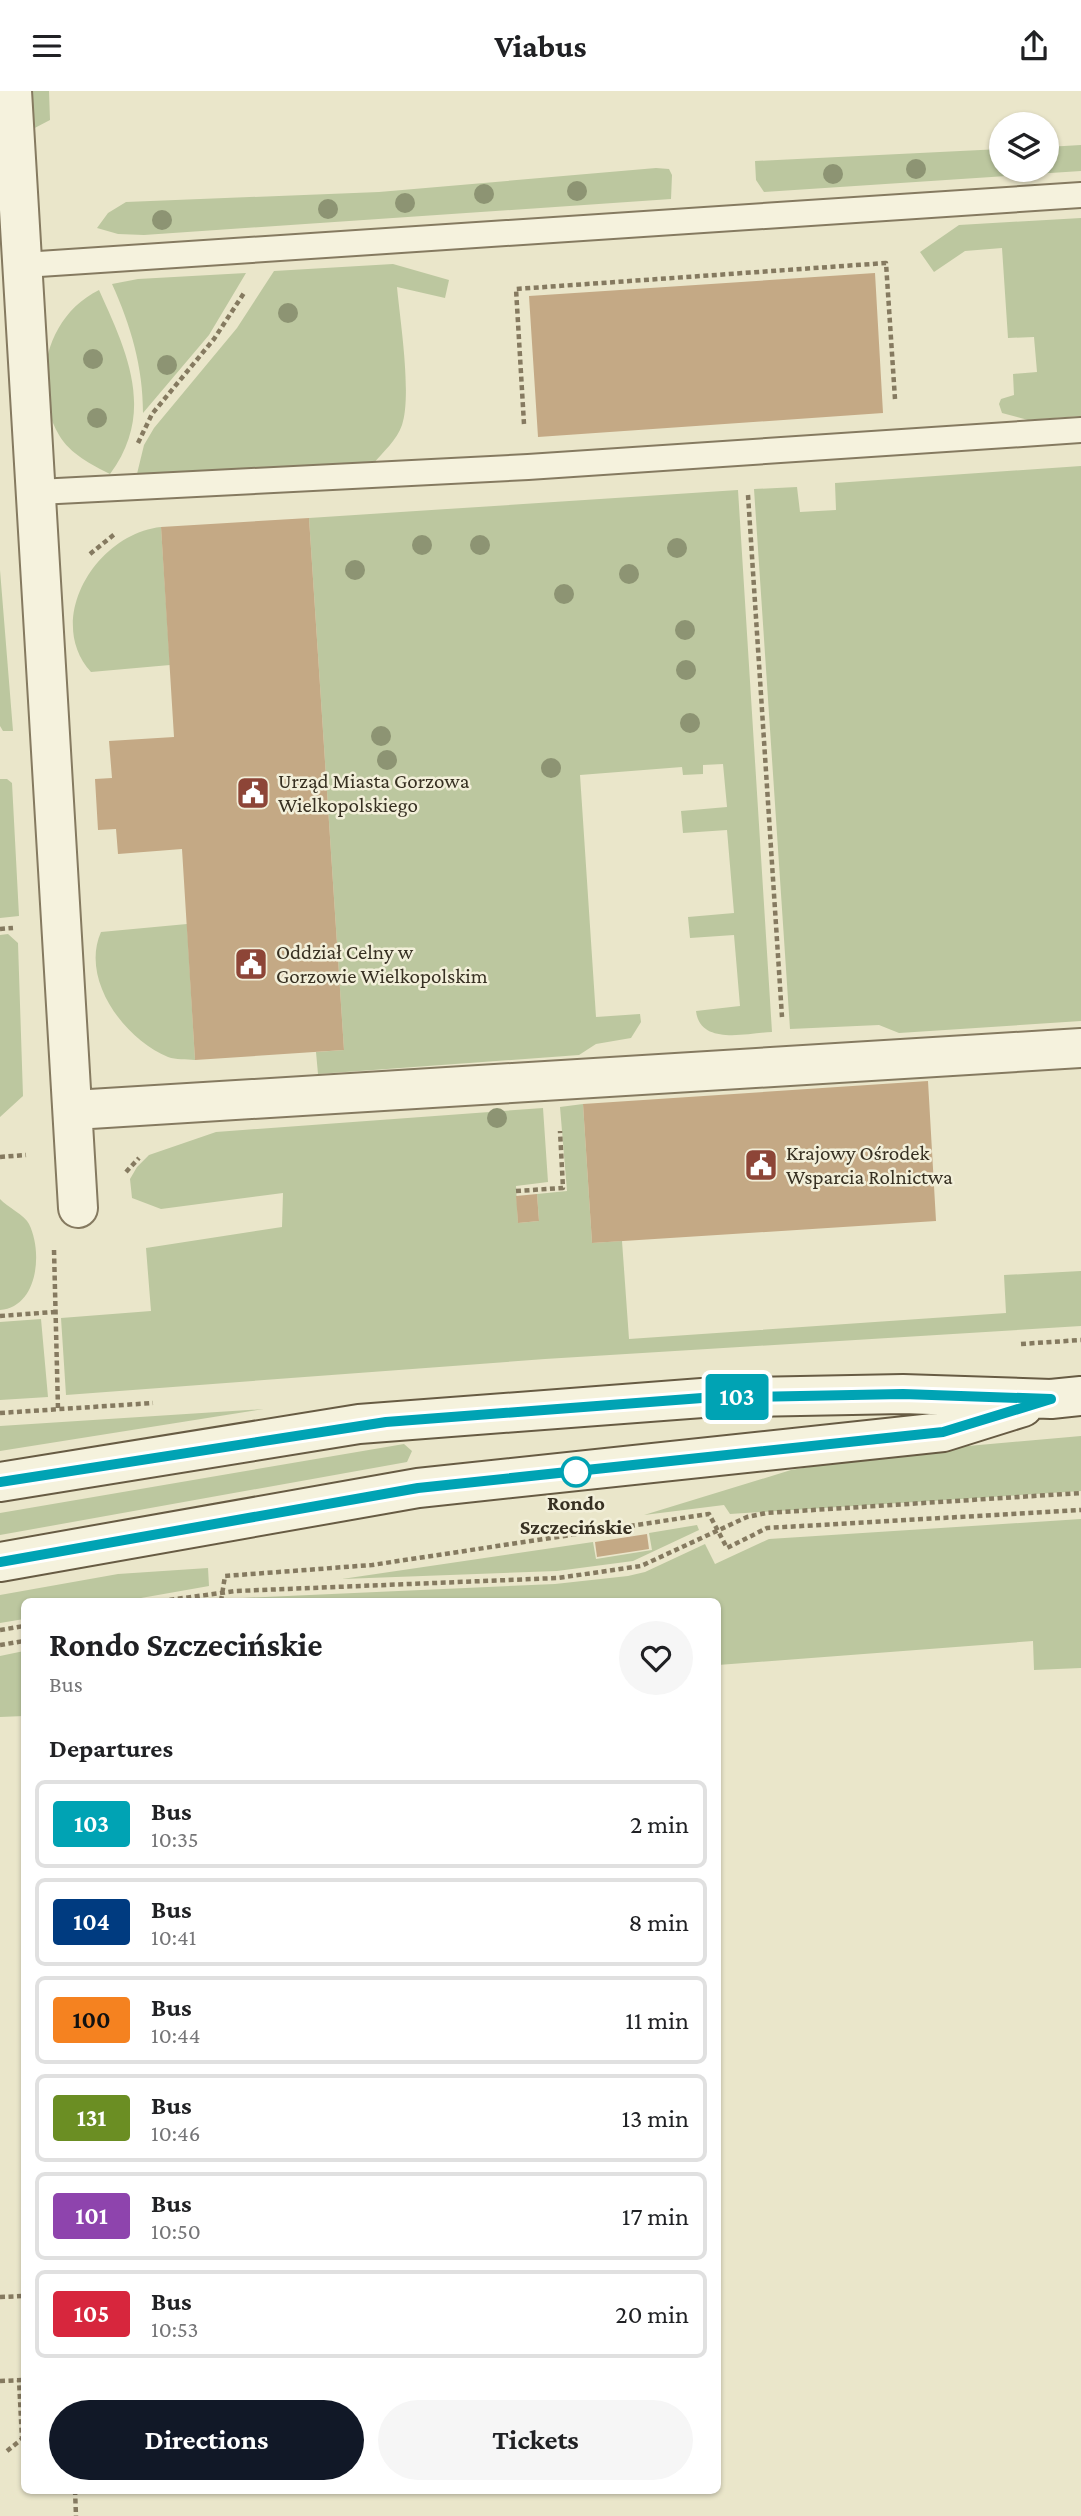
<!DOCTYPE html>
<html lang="en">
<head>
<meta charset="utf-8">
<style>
	body { margin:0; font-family:"Crimson Pro",serif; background:#f6f6f6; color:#202124; height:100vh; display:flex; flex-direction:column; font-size:26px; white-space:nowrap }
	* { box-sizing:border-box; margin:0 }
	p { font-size:23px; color:#757577 }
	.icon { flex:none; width:38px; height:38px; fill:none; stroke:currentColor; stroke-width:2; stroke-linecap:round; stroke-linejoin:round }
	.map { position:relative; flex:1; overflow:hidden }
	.panel { position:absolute; left:21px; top:1507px; width:700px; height:896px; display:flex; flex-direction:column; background:#fff; border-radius:10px; box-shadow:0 2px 5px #0004 }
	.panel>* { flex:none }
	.badge { padding:0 14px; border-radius:5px; font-size:24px; line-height:46px }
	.buttons { position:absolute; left:989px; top:21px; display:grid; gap:14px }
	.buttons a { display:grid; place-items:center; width:70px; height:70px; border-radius:50%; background:#fff; box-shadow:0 2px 5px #0004; font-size:35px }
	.map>.badge { position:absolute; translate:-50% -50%; box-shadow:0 0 0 4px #fff }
	h2 { padding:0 28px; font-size:26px; line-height:63px }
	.round { display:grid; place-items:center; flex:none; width:74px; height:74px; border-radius:37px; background:#f6f6f6 }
	.overview { display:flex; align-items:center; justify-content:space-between; height:119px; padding:0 28px }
	h1 { font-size:33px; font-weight:700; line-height:52px }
	.primary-button { display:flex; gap:14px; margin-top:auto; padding:14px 28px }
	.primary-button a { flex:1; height:80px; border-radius:42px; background:#111827; color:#fff; font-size:28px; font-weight:700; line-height:80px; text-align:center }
	.primary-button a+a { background:#f6f6f6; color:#202124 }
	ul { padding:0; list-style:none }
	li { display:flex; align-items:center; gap:21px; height:88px; margin:0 14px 10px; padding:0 14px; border:4px solid #e0e0e0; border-radius:10px }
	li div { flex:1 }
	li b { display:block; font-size:26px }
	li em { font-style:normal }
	li .badge { min-width:77px; font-weight:700; text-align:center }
	header { display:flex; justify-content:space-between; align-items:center; height:91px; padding:0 28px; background:#fff; font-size:32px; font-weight:700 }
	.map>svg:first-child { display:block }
	.green { fill:#bcc79f }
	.building { fill:#c4a985 }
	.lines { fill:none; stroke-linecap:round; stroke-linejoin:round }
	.service-casing { stroke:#857a60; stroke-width:28 }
	.minor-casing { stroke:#857a60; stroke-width:42 }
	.secondary-casing { stroke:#675b43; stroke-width:42 }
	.path { stroke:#857a60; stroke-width:4.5; stroke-dasharray:5 3.5; stroke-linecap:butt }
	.service { stroke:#f5f2dd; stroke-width:24 }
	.minor { stroke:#f5f2dd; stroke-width:38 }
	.secondary { stroke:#f5f2dd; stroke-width:38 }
	.tree { fill:#8d9473 }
	.line-casing { stroke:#fff; stroke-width:16 }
	.line { stroke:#00a3b4; stroke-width:10 }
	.stop-dot { fill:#fff; stroke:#00a3b4; stroke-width:3.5 }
	.labels { text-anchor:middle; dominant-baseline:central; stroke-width:5; stroke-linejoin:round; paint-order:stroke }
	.poi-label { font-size:21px; fill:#373022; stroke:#f2efd9; text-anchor:start }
	.stop-label { font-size:21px; font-weight:bold; fill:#373022; stroke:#f2efd9 }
</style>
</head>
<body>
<header><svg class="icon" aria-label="menu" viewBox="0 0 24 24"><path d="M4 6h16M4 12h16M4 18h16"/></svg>Viabus<svg class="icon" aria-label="share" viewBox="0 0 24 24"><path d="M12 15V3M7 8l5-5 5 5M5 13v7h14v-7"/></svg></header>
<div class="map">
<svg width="1081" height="2425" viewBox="0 0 1081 2425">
	<rect width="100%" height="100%" fill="#eae6ca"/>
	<path class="green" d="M24,0h25l1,29 -23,12z
		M1081,54v26l-317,21 -8,-12 -1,-19 246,-12v21h45l1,-23z
		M656,77l13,1 3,6 -1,24 -527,36 -26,-1 -21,-6 11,-15 18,-11 253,-10z
		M1081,127v198l-53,4 -26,-7 -3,-9 2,-5 13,-4 -1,-21 24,-2 -3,-35 -26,1 -6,-90 -37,3 -31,21 -14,-20 39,-27z
		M393,173l56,16 -4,18 -48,-11c3,33 15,108 5,138 -5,15 -19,27 -29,39l-237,14 8,-33 10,-17 83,-100 37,-57z
		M246,182l-37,62 -66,78c0,-46 -12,-87 -31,-129l26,-5z
		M99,199c28,62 57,122 11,184 -18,-9 -40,-20 -51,-39 -29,-50 -13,-119 40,-145z
		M1081,375v555l-182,12 -20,-8 -89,4 -36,-540 43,-2 3,25 36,-2 -1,-27z
		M738,399l34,542c-25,1 -72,14 -76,-21l44,-5 -6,-71 -44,3 -2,-21 46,-4 -7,-83 -44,3 -2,-22 46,-4 -4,-43 -20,1v9l-20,1 -1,-8 -102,8 16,242 44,-3 1,8 -10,16 -35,6 -17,11 -261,19 -2,-22 28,-2 -35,-532z
		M161,436l9,138 -79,7c-47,-52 5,-138 70,-145z
		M0,479l13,161h-10l-3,-5z
		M0,688h7l5,4 7,133 -19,2z
		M187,833l8,136c-9,-1 -19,0 -27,-3 -44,-18 -88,-78 -67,-125z
		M8,843l10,9 5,153 -23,21v-182z
		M583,1013l9,139 30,-2 7,98 377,-26 -2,-38 77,-4v55l-536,33 -479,36 -5,-77 90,-7 -5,-63 136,-21 1,-34 -122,16 -29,-11 -2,-19 7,-12 12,-12 67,-23 327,-24 5,74 -32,4 2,37 21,-2 -2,-27 30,-3 -7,-84z
		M0,1108c7,8 25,16 29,25 14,28 9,83 -29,86z
		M41,1228l7,78 -48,3v-78z
		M264,1318l-264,42v-25z
		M1081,1345v55l-351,23 -6,-9 -80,10 147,-45 110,-18z
		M404,1353l8,7 -5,11 -407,73v-22z
		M1081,1428v149l-47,2 -1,-29 -315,24v-64h-476v-3l313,-14 73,-8 17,-4 60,-28 10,20 54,-25z
		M697,1434l2,5 -66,31 -76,10 -215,8 251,-37 3,17 56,-9 -3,-17z
		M208,1477l1,18 -85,15h-100v18l-24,4v-28l118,-21z
		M24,1560v65l-24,1v-61z"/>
	<path class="building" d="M875,182l8,140 -345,24 -9,-141z
		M309,427l35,532 -149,10 -13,-211 -64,5 -2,-25 -18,1 -3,-51 17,-1 -3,-37 65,-4 -13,-210z
		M928,990l8,140 -344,22 -9,-139z
		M537,1103l2,27 -21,2 -2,-27z
		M647,1443l2,15 -52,8 -2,-15z"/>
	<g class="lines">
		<defs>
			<path id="service" d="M24,174l1057,-70
				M38,401l490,-25 553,-37"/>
			<path id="minor" d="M12,0l66,1117
				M74,1019l1007,-62"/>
			<path id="secondary" d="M0,1391l359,-58 343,-26 201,-4 148,5 30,-3
				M0,1471l418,-74 525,-56 80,-25"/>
		</defs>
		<use href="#service" class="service-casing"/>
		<use href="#minor" class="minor-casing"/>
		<use href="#secondary" class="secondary-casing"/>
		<path class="path" d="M524,333l-8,-135 370,-26 9,136
			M138,352l14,-29 62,-75 30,-46
			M748,404l34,522
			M90,463l26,-21
			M0,838l13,-1
			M0,1066l26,-2
			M126,1081l13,-14
			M516,1100l47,-3 -3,-57
			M54,1159l4,159
			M0,1225l54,-4
			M1021,1253l60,-4
			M0,1322l153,-10
			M161,1510l75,-10 322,-13 83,-12 106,-49 19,-4 315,-20
			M221,1510l4,-25 147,-11 337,-51 18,34 40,-20 314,-18
			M0,1539l24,-4
			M0,1554l24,-4
			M0,2206l24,-1
			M0,2290l24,-1
			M7,2360l15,-12 -3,-59
			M75,2399l1,26"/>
		<use href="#service" class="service"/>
		<use href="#minor" class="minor"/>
		<use href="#secondary" class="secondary"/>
	</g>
	<g class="tree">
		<circle cx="916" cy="78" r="10"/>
		<circle cx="833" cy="83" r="10"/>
		<circle cx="577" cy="100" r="10"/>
		<circle cx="484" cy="103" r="10"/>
		<circle cx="405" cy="112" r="10"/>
		<circle cx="328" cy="118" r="10"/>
		<circle cx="162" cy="129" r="10"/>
		<circle cx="288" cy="222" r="10"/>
		<circle cx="93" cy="268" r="10"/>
		<circle cx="167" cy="274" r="10"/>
		<circle cx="97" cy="327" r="10"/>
		<circle cx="422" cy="454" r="10"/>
		<circle cx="480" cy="454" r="10"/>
		<circle cx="677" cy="457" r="10"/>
		<circle cx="355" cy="479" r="10"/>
		<circle cx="629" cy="483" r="10"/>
		<circle cx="564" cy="503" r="10"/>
		<circle cx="685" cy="539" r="10"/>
		<circle cx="686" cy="579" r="10"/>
		<circle cx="690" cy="632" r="10"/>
		<circle cx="381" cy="645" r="10"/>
		<circle cx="387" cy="669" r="10"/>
		<circle cx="551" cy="677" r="10"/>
		<circle cx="497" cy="1027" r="10"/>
	</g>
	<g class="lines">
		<defs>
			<path id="line" d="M0,1391l386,-60 316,-24 201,-4 148,5 -108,33 -525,56 -418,74"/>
		</defs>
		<use href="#line" class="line-casing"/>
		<use href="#line" class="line"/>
	</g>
	<defs>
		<symbol id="civic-square" viewBox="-11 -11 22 22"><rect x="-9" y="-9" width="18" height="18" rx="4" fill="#8d4537" stroke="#f2efd9"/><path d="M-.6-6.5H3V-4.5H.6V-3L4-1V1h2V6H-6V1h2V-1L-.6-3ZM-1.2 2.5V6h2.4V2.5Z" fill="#fff"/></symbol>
	</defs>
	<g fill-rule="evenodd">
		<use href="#civic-square" x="234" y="683" width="38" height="38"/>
		<use href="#civic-square" x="232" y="854" width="38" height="38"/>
		<use href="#civic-square" x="742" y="1055" width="38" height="38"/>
	</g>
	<circle class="stop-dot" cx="576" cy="1381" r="14"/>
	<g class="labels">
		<g class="poi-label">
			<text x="278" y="690">Urząd Miasta Gorzowa<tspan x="278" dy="24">Wielkopolskiego</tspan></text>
			<text x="276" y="861">Oddział Celny w<tspan x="276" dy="24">Gorzowie Wielkopolskim</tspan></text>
			<text x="786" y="1062">Krajowy Ośrodek<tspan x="786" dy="24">Wsparcia Rolnictwa</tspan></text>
		</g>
		<g class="stop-label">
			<text x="576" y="1412">Rondo<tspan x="576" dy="24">Szczecińskie</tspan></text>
		</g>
	</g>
</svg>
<div class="buttons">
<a><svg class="icon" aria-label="layers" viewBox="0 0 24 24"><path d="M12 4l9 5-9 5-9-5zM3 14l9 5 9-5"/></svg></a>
</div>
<b class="badge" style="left:737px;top:1306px;background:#00a3b4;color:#fff">103</b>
<section class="panel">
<div class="overview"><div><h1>Rondo Szczecińskie</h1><p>Bus</p></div><a class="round"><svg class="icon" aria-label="heart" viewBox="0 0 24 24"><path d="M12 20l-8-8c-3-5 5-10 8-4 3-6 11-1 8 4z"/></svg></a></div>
<h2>Departures</h2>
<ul>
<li><span class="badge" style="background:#00a3b4;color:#fff">103</span><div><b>Bus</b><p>10:35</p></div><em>2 min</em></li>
<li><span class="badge" style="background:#003b80;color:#fff">104</span><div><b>Bus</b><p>10:41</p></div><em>8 min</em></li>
<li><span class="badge" style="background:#f58220;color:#111">100</span><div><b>Bus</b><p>10:44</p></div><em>11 min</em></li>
<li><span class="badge" style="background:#6b8e23;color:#fff">131</span><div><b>Bus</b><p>10:46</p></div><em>13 min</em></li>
<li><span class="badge" style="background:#8e44ad;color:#fff">101</span><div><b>Bus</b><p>10:50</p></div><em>17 min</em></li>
<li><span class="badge" style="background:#d7263d;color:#fff">105</span><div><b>Bus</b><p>10:53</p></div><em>20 min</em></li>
</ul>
<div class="primary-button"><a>Directions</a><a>Tickets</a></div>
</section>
</div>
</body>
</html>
